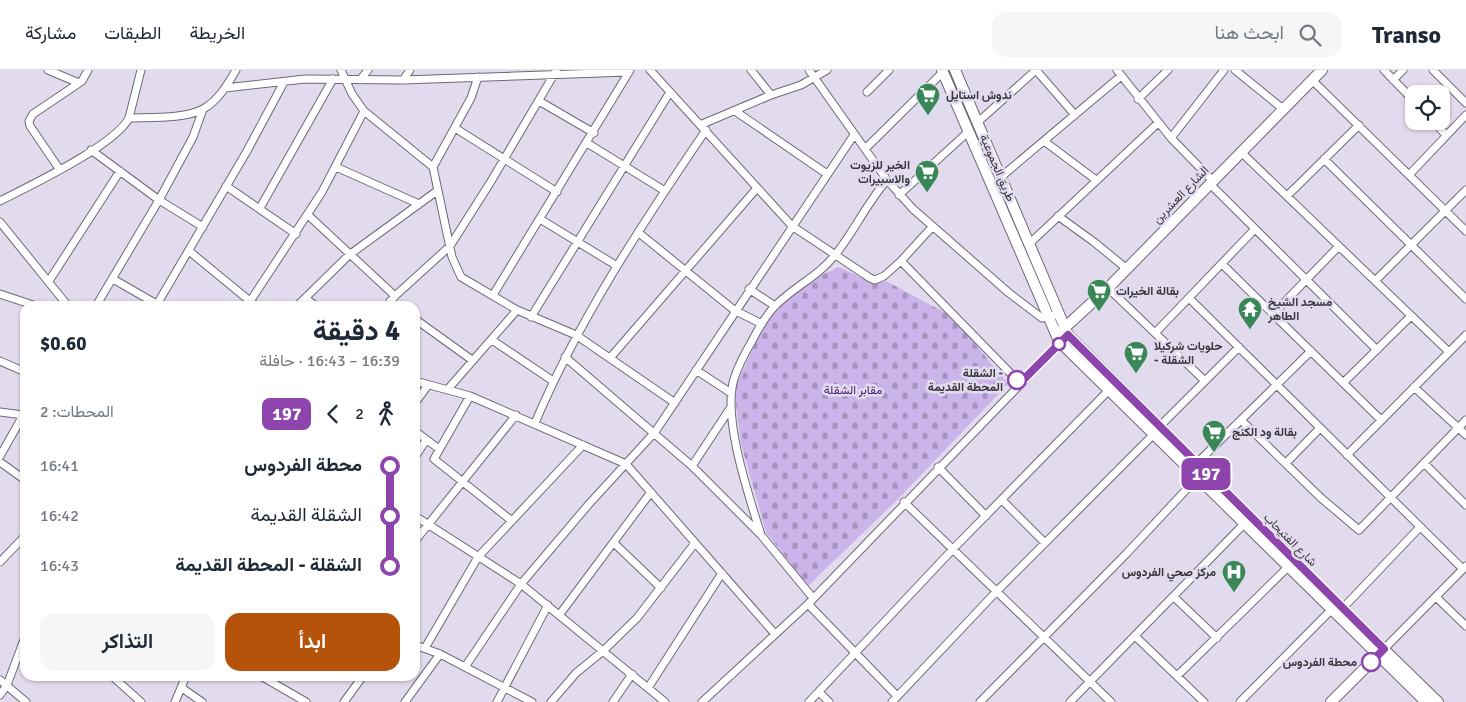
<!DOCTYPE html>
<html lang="ar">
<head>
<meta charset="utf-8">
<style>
	body { margin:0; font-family:Signika,Vazirmatn,sans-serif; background:#f6f6f7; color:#1f2937; direction:rtl; height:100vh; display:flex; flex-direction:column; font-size:19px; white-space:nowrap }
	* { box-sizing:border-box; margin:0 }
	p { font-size:16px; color:#747a83 }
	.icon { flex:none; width:28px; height:28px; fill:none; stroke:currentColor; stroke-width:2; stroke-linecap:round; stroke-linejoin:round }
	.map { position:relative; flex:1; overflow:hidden; direction:ltr }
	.details { position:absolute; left:20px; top:231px; width:400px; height:380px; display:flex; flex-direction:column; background:#fff; border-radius:15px; box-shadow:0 1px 4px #0004; direction:rtl }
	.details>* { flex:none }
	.badge { padding:0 10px; border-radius:8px; font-size:18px; line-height:32px }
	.tools { position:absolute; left:1405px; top:15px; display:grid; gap:10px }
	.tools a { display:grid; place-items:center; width:45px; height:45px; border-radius:10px; background:#fff; box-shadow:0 1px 4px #0004; font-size:25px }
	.map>.badge { position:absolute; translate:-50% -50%; box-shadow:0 0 0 2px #fff }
	.legs { display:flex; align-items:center; gap:8px; height:55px; padding:0 20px; font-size:16px }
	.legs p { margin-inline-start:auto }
	.summary { display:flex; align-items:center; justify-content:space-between; height:85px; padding:0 20px }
	h1 { font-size:28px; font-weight:700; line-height:38px }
	.action { display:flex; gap:10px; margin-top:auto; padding:10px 20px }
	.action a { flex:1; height:58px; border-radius:15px; background:#b45309; color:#fff; font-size:20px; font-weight:700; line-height:58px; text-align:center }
	.action a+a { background:#f6f6f7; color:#1f2937 }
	ul { padding:0 20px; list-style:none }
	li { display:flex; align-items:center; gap:18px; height:50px; font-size:19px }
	li i { display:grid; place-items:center; width:8px; height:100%; margin:0 6px; background:currentColor }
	li i::after { content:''; width:12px; height:12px; margin:-6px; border:4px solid; border-radius:50%; background:#fff }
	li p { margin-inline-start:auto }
	li:first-child i { background:linear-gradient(#0000 50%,currentColor 0) }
	li:last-child i { background:linear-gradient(currentColor 50%,#0000 0) }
	header { display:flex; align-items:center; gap:30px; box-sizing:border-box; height:70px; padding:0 25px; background:#fff; border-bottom:1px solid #e0e1e3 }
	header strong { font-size:24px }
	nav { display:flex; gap:28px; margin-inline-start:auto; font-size:18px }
	.search { width:350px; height:45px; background:#f6f6f7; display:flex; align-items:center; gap:12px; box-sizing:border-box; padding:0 18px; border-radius:15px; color:#747a83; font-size:19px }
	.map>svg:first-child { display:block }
	.cemetery { fill:url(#cemetery-stones) }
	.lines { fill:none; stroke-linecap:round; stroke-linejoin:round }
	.street-casing { stroke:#6f6879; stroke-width:9 }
	.secondary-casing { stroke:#6f6879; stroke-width:12 }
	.street { stroke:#fff; stroke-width:7 }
	.secondary { stroke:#fff; stroke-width:10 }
	.line-1-casing { stroke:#fff; stroke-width:11 }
	.line-1 { stroke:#8e44ad; stroke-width:8 }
	.stop-1-dot { fill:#fff; stroke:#8e44ad; stroke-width:2.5 }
	.labels { text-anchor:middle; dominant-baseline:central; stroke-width:5; stroke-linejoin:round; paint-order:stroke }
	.poi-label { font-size:12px; font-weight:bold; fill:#39363e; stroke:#e2dbee; text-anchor:start }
	.street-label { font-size:12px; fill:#39363e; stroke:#e2dbee }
	.stop-label { font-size:12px; font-weight:bold; fill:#39363e; stroke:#e2dbee; text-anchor:end }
	.park-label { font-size:12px; fill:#471771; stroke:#e2dbee }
</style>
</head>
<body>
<header>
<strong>Transo</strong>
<div class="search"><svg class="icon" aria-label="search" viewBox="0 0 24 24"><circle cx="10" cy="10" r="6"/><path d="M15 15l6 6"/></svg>ابحث هنا</div>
<nav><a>الخريطة</a><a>الطبقات</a><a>مشاركة</a></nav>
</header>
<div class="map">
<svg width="1466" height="632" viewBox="0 0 1466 632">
	<defs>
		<pattern id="cemetery-stones" width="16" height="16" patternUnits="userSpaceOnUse" patternTransform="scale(1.25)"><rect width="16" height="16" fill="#cab4e9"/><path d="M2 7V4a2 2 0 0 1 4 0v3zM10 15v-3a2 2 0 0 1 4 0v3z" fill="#a593be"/></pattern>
	</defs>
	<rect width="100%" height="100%" fill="#e2dbee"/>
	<path class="cemetery" d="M839,197l35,17 12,-3 67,36 55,67 -109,114 -91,88 -42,-54 -25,-88 -7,-55 37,-78 36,-29z"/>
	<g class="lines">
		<defs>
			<path id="street" d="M48,0l31,13
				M341,0l11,24 12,17 69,56 19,90 9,20 56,33 59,25 99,68
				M650,0l142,156 78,52 5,2 9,-4 17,-15 31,-34
				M751,0l20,25
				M809,0l78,110 26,29 96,84 33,25 17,-4
				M1036,0l39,45
				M1117,0l54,68 42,43
				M1235,0l48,39
				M1384,0l30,31
				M1433,0l33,33
				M360,10l8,-10
				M403,10l7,-10
				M1312,10l154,151
				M1393,10l10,-10
				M225,18l80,-9 98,1 226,-8 1,-2
				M867,22l22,-22
				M1138,29l30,-29
				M539,31l55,32
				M735,41l92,63
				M129,48l12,-48
				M1433,51l13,14
				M978,52l58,-52
				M700,55l71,-30 30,-10 26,-15
				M455,58l102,64
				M1171,68l53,-68
				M1044,71l52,39
				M587,73l78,48
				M865,79l78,-77
				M91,80l68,50 44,27
				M1241,82l208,200
				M1324,89l142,140
				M336,97l83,37
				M433,97l38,-69 7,-21
				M60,100l-30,-44 -1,-5 4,-7 49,-33 6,-11
				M1409,105l57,-60
				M1002,106l119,-100
				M1210,114l167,166
				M226,116l70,48
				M899,125l69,-63
				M1287,126l72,-71
				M0,131c31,-16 114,-55 129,-83 19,-1 57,1 74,-9 15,-8 25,-25 33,-39
				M260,138l73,-129
				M308,145l87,81
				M1058,146l36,26 33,27
				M540,149l77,47
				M0,152l68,84
				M639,163l95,77 28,14
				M1029,174l129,-121
				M189,181l67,55
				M901,191l119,122
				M1222,194l159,156
				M113,209l47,27
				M49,211l71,-110
				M1375,211l91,-91
				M1108,218l97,93
				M749,219l26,17
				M0,224l36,12
				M493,225l136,-223
				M305,228l11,8
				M1189,228l274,271
				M390,231l7,5
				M96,236l63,-106 34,-63 10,-28
				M156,236l91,-155 37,-69
				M247,236l75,-114 42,-81
				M297,236l52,-51 88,-64
				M387,236l8,-10 55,-50 40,-63 66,-112
				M1273,244l66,-68
				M531,247l139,-225
				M415,249l57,41
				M1156,262l98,-102
				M492,270l61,41
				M565,287l127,109 69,69 52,63
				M610,288l147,-170
				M0,291l25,11
				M696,300l35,23
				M415,311l55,15 156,68 149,170
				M1343,313l68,-67
				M1414,317l52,48
				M448,319l69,-79
				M470,326l-36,63 78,62
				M415,333l13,-18
				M0,342l23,3
				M1241,350l80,78 38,32 107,-110
				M535,353c44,-104 107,-199 171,-293
				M1159,357l80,-80
				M415,361l24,18
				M1347,385l119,-120
				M0,386l25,-44
				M415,387l11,-17
				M0,392l25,18
				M1286,393l34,-35
				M1424,393l42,42
				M1196,394l115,-113
				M692,396l39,-59
				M938,397l48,49
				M1002,430l43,43
				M904,432l207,200
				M415,446l106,68 144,118
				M761,465c-12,-39 -39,-117 -27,-156 4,-13 11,-26 18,-38 6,-12 13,-24 22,-34 19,-20 45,-31 61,-52 19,-23 31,-51 52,-75
				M415,471l101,-126
				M614,473l47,45
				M0,492l25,-26
				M1174,527l43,41
				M1436,527l30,29
				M808,534l89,92
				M1342,539l78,-82
				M560,544l91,-122
				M1136,567l68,65
				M415,575l25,9 92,48
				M425,578l53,-91 105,-112
				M1384,579l82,-83
				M465,597l56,-83 68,-80 66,-72 199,-297
				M112,606l29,26
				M261,606l45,26
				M1177,606l110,-108
				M0,610l26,22
				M182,618l20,14
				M648,618l74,-115
				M819,622l10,10
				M0,625l7,-10 18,-48
				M175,632l11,-26
				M344,632l19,-26
				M405,632l35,-48
				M497,632l51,-97
				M551,632l25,-29 27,-22 34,-33 58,-75
				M613,632l19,-28
				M702,632l106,-98 260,-269
				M809,632l144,-153 156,-159
				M892,632l104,-110 158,-158
				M980,632l147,-149 71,-76
				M1070,632l174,-178
				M1240,632l91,-92"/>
			<path id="secondary" d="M942,0l117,271 367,361
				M955,0l113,265 222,223 148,144
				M1061,261l47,-43 214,-218
				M1331,632l50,-50"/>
		</defs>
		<use href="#street" class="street-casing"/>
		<use href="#secondary" class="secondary-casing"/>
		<use href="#street" class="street"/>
		<use href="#secondary" class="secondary"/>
	</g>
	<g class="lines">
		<defs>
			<path id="line-1" d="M1017,310l3,3 48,-48 316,314 -13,13"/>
		</defs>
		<use href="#line-1" class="line-1-casing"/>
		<use href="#line-1" class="line-1"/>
	</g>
	<defs>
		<symbol id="supermarket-pin" viewBox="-11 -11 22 30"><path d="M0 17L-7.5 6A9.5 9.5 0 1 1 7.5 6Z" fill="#398757" stroke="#e2dbee"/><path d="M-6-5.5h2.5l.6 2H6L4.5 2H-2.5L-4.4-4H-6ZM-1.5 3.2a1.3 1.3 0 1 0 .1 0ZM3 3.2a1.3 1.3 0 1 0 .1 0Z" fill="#fff"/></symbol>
		<symbol id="temple-pin" viewBox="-11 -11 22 30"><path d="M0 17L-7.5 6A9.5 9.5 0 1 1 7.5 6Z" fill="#398757" stroke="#e2dbee"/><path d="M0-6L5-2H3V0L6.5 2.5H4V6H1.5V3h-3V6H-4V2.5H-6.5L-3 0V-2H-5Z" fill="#fff"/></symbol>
		<symbol id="hospital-pin" viewBox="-11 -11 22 30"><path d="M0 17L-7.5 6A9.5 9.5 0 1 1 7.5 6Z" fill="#398757" stroke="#e2dbee"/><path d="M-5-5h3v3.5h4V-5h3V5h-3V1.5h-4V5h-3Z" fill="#fff"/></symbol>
	</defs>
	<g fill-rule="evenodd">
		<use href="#supermarket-pin" x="914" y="11" width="28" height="38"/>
		<use href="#supermarket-pin" x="913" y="88" width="28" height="38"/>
		<use href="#supermarket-pin" x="1085" y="207" width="28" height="38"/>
		<use href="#temple-pin" x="1236" y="225" width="28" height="38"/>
		<use href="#supermarket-pin" x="1122" y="269" width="28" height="38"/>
		<use href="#supermarket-pin" x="1200" y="348" width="28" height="38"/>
		<use href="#hospital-pin" x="1220" y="488" width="28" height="38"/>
	</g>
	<g class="stop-1-dot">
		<circle cx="1059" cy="274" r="6"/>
		<circle cx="1017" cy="310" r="9"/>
		<circle cx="1371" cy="592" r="9"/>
	</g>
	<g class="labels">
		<g class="poi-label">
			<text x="946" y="25">ندوش استايل</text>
			<text x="910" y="95" text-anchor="end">الخير للزيوت<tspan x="910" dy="14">والاسبيرات</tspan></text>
			<text x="1116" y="221">بقالة الخيرات</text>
			<text x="1268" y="232">مسجد الشيخ<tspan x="1268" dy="14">الطاهر</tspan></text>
			<text x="1154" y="276">حلويات شركيلا<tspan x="1154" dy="14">- الشقلة</tspan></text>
			<text x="1232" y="362">بقالة ود الكنج</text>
			<text x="1216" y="502" text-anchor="end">مركز صحي الفردوس</text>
		</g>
		<g class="street-label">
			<text transform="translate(997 98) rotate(67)">طريق الجموعية</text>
			<text transform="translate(1181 125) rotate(-46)">الشارع العشرين</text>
			<text transform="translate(1290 470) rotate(45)">شارع الفتيحاب</text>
		</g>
		<g class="stop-label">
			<text x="1003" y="303">الشقلة -<tspan x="1003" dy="14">المحطة القديمة</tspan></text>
			<text x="1357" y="592">محطة الفردوس</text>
		</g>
		<g class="park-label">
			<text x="853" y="320">مقابر الشقلة</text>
		</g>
	</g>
</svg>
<div class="tools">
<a><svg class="icon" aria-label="locate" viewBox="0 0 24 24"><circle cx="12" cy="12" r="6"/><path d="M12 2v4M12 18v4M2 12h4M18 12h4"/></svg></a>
</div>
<b class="badge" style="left:1206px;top:404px;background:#8e44ad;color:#fff">197</b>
<section class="details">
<div class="summary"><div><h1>4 دقيقة</h1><p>16:39 – 16:43 · حافلة</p></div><b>$0.60</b></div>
<div class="legs"><svg class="icon" aria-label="walk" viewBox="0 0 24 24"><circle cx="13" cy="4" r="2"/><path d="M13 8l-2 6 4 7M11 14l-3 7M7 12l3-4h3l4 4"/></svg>2<svg class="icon" aria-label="back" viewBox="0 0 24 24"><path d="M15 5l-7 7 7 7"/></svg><b class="badge" style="background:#8e44ad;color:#fff">197</b><p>المحطات: 2</p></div>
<ul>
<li><i style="color:#8e44ad"></i><b>محطة الفردوس</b><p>16:41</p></li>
<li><i style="color:#8e44ad"></i><span>الشقلة القديمة</span><p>16:42</p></li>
<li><i style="color:#8e44ad"></i><b>الشقلة - المحطة القديمة</b><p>16:43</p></li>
</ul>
<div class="action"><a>ابدأ</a><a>التذاكر</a></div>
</section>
</div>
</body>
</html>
